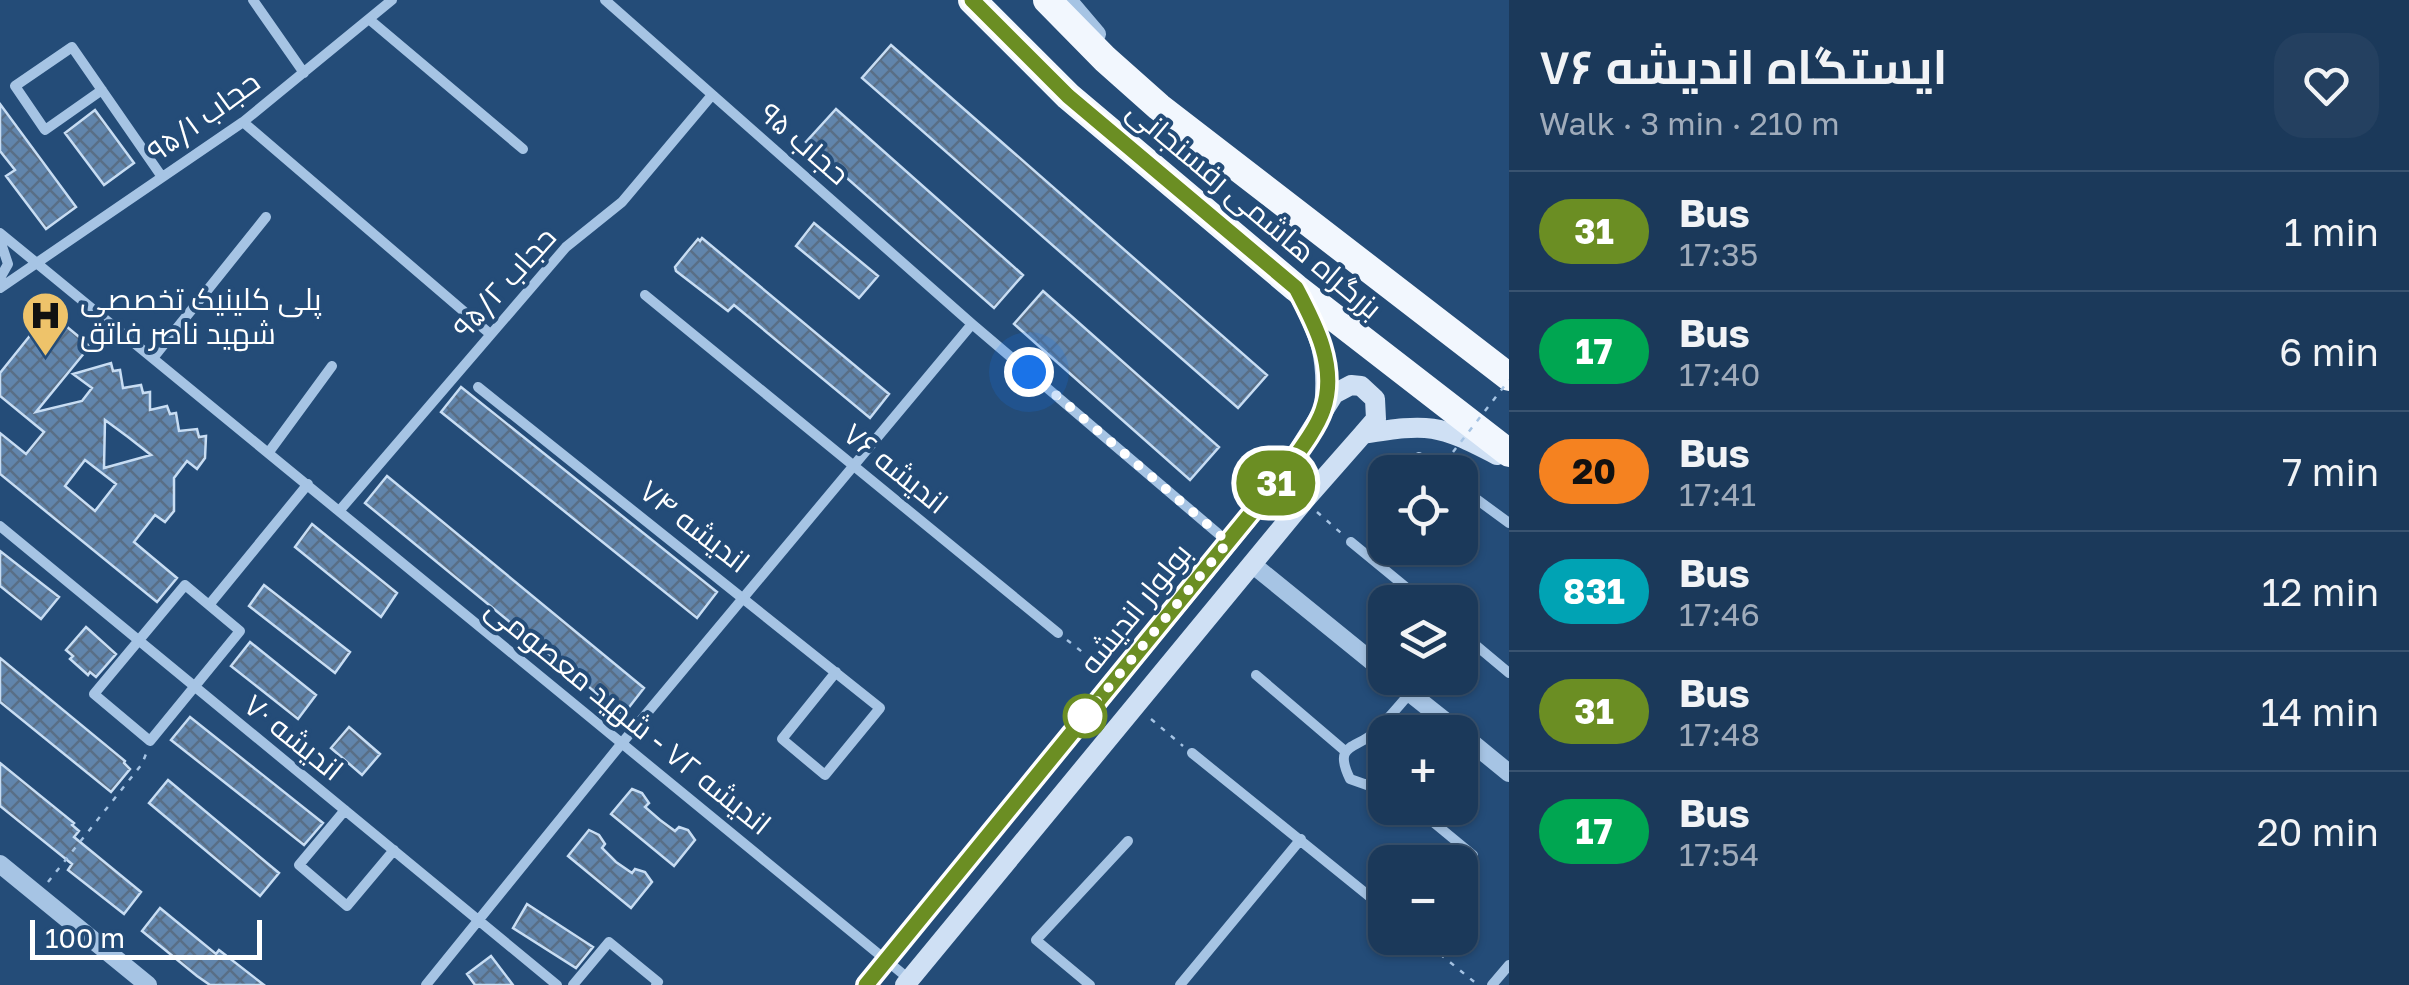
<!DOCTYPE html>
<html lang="en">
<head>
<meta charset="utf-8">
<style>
	body { margin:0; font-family:"Golos Text",Cairo,sans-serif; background:#244060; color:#f1f3f6; height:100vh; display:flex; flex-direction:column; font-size:38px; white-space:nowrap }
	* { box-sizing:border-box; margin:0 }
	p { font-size:32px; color:#a0acbb }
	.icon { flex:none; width:55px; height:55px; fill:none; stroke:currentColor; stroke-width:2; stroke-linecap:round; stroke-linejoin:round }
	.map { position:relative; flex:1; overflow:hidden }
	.panel { display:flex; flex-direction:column; background:#1b395a; width:900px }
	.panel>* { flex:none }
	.badge { padding:0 20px; border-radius:32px; font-size:35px; line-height:65px }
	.fabs { position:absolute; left:1368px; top:455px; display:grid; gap:20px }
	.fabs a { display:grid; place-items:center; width:110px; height:110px; border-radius:20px; background:#1b395a; box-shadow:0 2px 8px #0004,0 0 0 2px #395370; font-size:50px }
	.scale { position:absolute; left:30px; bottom:25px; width:232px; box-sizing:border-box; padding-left:10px; border:5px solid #fff; border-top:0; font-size:28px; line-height:35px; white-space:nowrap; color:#fff; -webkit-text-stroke:8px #244c78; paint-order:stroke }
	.you { position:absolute; width:50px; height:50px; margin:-25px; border:8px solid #fff; border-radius:50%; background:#1a73e8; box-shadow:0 0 0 15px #1a73e833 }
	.map>.badge { position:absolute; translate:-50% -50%; box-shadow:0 0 0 5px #fff }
	.round { display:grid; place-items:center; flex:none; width:105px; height:105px; border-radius:30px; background:#244060 }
	.summary { display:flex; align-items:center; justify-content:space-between; height:170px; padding:0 30px }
	h1 { font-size:48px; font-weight:700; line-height:75px }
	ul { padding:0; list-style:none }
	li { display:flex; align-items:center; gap:30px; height:120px; padding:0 30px; border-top:2px solid #395370 }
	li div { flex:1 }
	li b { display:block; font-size:38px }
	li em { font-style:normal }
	li .badge { min-width:110px; font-weight:700; text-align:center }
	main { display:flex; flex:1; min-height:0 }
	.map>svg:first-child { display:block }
	.building { fill:url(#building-cross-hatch); stroke:#c8ddf3; stroke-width:2.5; fill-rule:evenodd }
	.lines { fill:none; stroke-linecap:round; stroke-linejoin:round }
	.path { stroke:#a6c4e4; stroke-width:2.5; stroke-dasharray:5 8; stroke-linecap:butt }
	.minor { stroke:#a6c4e4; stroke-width:10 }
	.tertiary { stroke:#a6c4e4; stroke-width:18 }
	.secondary { stroke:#cfe0f4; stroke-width:20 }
	.trunk { stroke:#f2f7fe; stroke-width:28 }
	.path-bridge { stroke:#a6c4e4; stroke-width:2.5; stroke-dasharray:5 8; stroke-linecap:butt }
	.line-casing { stroke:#fff; stroke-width:22 }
	.line { stroke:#6b8e23; stroke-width:15 }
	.walk { stroke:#fff; stroke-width:10; stroke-dasharray:0 18 }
	.stop-dot { fill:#fff; stroke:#6b8e23; stroke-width:5 }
	.labels { text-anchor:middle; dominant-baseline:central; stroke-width:8; stroke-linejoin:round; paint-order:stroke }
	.street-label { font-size:30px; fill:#fff; stroke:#244c78 }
	.poi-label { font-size:30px; fill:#fff; stroke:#244c78; text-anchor:start }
</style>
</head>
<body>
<main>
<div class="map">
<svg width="1509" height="985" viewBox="0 0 1509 985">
	<defs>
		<pattern id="building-cross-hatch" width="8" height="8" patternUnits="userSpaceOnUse" patternTransform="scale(2.5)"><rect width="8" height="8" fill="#6185ac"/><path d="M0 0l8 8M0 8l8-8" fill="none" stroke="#596e86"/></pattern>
	</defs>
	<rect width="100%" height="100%" fill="#244c78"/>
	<path class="building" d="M891,45l376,330 -29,33 -376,-330z
		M0,104l76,103 -30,22 -40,-53 9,-6 -15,-19z
		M836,109l187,166 -29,33 -188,-166z
		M95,110l39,53 -30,22 -39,-52z
		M814,223l64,53 -19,22 -63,-52z
		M702,238l187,156 -19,24 -136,-113 -6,6 -52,-40 -1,-4 13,-16 10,-12 2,2z
		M1043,291l176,156 -29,33 -176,-156z
		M49,312l41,34 -54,66 46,-11 10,-13 -19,-14 38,-11 2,8 7,-1 3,18 18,-3 2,8 7,-1v18l17,-4 3,8 6,-1 3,18 18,-2 2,8 7,-1 -1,22 -8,11 -10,-8 -13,17v33l-9,11 -10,-7 -21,27 43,36 -20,24 -157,-128v-41l26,21 18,-22 -44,-36v-23zM105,420l23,17 23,18 -47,13zM85,460l31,24 -21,27 -30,-25z
		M461,387l256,205 -20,26 -256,-206z
		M387,476l257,212 -21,27 -258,-212z
		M312,524l85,69 -16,24 -86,-70z
		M0,551l59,46 -18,22 -41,-33z
		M264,585l86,67 -15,21 -86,-67z
		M86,627l30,27 -20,23 -6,-5 -2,3 -18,-16 3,-3 -7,-6z
		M250,642l66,53 -18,24 -67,-53z
		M0,658l125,103 -1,2 6,6 -19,23 -111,-90z
		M190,717l133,106 -19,22 -133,-105z
		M349,727l31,27 -18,21 -31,-27z
		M0,763l74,60 -2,2 7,6 -5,6 67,55 -17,22 -56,-44 4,-6 -72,-58z
		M168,780l111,93 -19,23 -111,-93z
		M632,789l10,4 7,10 -4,4 15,13 15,11 4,-4 9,3 7,10 -21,26 -63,-52z
		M589,830l10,5 6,9 -3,4 14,14 16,11 3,-4 10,3 7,10 -21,26 -63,-52z
		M527,904l66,43 -17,21 -63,-40z
		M160,908l56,46 3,-4 45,35h-54l-13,-9 -55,-45z
		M491,956l22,29h-38l-8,-11z"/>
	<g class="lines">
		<path class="path" d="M1317,512l24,21
			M1067,640l33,26
			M1151,719l32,27
			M48,882l94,-118 4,-10
			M1440,954l38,31"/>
		<path class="minor" d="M253,0l51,73
			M605,0l367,324 256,218
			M370,20l153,129
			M102,90l-57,40 -30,-44 57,-39 90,130
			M243,122l246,211
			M0,233l909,746
			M0,240l8,24 -8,14
			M0,288l243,-166 149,-122
			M645,295l413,338
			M153,358l113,-141
			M478,387l402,321 -55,67 -43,-36 54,-67
			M269,452l63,-86
			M1419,457l21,15
			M1460,487l49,36
			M340,510l226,-263 56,-45 90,-107
			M0,526l557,459
			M1351,542l73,60
			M185,585l55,46 -90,110 -56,-47z
			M209,605l99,-121
			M1460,632l49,41
			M1256,675l89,76
			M1410,732l21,-23
			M1192,753l193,156
			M1385,773l-18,12 -17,-6c-18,-37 7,-29 26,-48 12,-12 23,-25 34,-38
			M1416,808l57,47
			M345,810l-46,55 48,41 47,-56
			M1419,938l11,9
			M426,985l196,-242 350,-419
			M573,985l36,-43 49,40 -2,3
			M1090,985l-54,-45 92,-99
			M1180,985l121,-146
			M1492,985l17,-20"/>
		<path class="tertiary" d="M1068,0l29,34
			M1252,564l133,108
			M1391,678l68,54
			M1460,733l49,40
			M0,864l148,121"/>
		<path class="secondary" d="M1298,293c23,43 31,66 26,115
			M866,985l415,-507 53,-84 17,-9 10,1 14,13 1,20 -13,15
			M905,985l399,-484 59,-67c67,-11 74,-10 134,21"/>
		<path class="trunk" d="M972,0l96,96 228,192 213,165
			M1047,0l58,59 54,48 350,270"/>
		<path class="path-bridge" d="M1453,452l56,-72"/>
	</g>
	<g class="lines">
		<defs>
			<path id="line" d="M866,985l414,-507c13,-19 36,-47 43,-68 15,-43 -8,-86 -27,-122l-228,-192 -96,-96"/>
		</defs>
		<use href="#line" class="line-casing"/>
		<use href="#line" class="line"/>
		<path class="walk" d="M1029,372l199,170 -143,174"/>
	</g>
	<defs>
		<symbol id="hospital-pin" viewBox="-11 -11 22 30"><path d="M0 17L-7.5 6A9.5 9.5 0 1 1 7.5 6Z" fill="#eec36a" stroke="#244c78"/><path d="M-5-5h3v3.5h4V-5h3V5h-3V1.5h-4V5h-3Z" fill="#111"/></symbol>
	</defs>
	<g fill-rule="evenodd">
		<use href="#hospital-pin" x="18" y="288" width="55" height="75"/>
	</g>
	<circle class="stop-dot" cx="1085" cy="716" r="20"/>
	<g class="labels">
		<g class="street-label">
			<text transform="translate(203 116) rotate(-36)">حجاب ۹۵/۱</text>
			<text transform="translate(805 143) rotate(41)">حجاب ۹۵</text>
			<text transform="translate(1255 209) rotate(40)">بزرگراه هاشمی رفسنجانی</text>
			<text transform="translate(504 282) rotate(-48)">حجاب ۹۵/۲</text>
			<text transform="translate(896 468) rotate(39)">اندیشه ۷۶</text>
			<text transform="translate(695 526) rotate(38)">اندیشه ۷۴</text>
			<text transform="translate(1135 608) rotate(-51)">بولوار اندیشه</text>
			<text transform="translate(629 716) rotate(39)">اندیشه ۷۲ - شهید معصومی</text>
			<text transform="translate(294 737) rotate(39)">اندیشه ۷۰</text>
		</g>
		<g class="poi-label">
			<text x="80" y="299">پلی کلینیک تخصصی<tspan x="80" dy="34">شهید ناصر فاتق</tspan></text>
		</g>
	</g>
</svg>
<div class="fabs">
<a><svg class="icon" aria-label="locate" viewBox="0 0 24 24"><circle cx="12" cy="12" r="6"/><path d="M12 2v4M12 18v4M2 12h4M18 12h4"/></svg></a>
<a><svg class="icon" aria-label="layers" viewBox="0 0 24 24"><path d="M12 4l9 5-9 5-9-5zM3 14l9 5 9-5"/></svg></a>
<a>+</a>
<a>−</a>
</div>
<div class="scale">100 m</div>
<div class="you" style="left:1029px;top:372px"></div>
<b class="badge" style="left:1276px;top:483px;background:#6b8e23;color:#fff">31</b>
</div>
<section class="panel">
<div class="summary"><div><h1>ایستگاه اندیشه ۷۶</h1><p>Walk · 3 min · 210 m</p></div><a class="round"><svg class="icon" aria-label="heart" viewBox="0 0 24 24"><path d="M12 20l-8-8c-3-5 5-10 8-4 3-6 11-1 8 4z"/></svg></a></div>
<ul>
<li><span class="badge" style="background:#6b8e23;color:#fff">31</span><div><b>Bus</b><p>17:35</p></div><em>1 min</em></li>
<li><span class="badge" style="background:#00a651;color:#fff">17</span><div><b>Bus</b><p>17:40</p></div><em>6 min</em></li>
<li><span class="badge" style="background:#f58220;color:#111">20</span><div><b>Bus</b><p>17:41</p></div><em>7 min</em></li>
<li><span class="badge" style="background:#00a3b4;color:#fff">831</span><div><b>Bus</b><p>17:46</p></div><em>12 min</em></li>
<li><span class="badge" style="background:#6b8e23;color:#fff">31</span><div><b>Bus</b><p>17:48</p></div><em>14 min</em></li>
<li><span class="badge" style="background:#00a651;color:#fff">17</span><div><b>Bus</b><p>17:54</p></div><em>20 min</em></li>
</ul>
</section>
</main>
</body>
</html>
